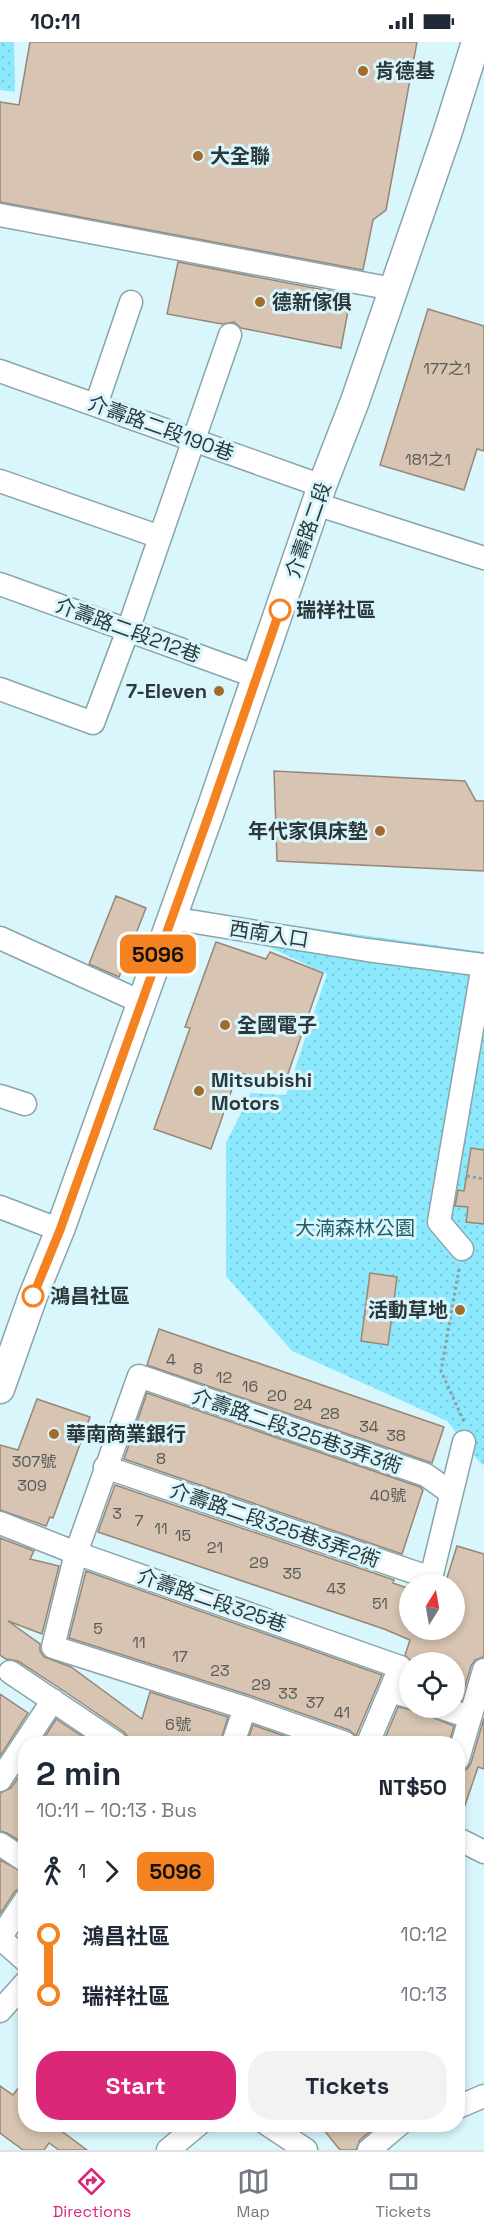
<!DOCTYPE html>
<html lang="en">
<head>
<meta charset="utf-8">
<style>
	body { margin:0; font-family:"Space Grotesk","Noto Sans TC",sans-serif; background:#f2f2f3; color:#1f2937; height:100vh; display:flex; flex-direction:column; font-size:22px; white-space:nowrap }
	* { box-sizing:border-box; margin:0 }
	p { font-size:20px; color:#747a83 }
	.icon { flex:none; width:33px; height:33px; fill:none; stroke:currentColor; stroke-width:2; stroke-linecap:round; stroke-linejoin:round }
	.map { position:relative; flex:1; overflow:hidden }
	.drawer { position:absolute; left:18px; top:1694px; width:447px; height:396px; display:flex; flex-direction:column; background:#fff; border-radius:24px; box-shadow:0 3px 9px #0003 }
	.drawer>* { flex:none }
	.badge { padding:0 12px; border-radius:9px; font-size:21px; line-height:39px }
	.needle { width:39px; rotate:11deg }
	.controls { position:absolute; left:399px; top:1532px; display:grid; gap:12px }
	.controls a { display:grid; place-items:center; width:66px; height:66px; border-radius:50%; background:#fff; box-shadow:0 3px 9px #0003; font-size:30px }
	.map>.badge { position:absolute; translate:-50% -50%; box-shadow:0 0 0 3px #fff }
	.legs { display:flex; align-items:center; gap:9px; height:66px; padding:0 18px; font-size:20px }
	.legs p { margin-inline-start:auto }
	.headline { display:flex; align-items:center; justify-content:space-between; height:102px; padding:0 18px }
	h1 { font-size:33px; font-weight:700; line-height:45px }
	.cta { display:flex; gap:12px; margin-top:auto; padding:12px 18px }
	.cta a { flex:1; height:69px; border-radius:24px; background:#db2777; color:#fff; font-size:24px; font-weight:700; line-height:69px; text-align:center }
	.cta a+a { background:#f2f2f3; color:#1f2937 }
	ul { padding:0 18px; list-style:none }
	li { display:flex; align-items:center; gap:21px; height:60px; font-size:22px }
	li i { display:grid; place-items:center; width:9px; height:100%; margin:0 8px; background:currentColor }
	li i::after { content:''; width:15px; height:15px; margin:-8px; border:4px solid; border-radius:50%; background:#fff }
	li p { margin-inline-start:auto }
	li:first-child i { background:linear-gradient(#0000 50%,currentColor 0) }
	li:last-child i { background:linear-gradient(currentColor 50%,#0000 0) }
	.status { display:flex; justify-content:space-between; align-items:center; height:42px; padding:0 30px; background:#fff; direction:ltr }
	.status svg { height:16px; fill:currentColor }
	.menu { display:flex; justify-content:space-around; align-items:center; height:84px; border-top:2px solid #e0e1e3; background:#fff; font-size:16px; color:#747a83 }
	.menu a { display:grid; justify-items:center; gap:3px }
	.menu .on { color:#db2777 }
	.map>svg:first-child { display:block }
	.park { fill:url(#park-dots) }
	.building { fill:#d7c4b2; stroke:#988676; stroke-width:1.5 }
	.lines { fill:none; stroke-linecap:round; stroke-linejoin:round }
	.minor-casing { stroke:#89a5ab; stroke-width:25 }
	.major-casing { stroke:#89a5ab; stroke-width:31 }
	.path { stroke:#8aa0a4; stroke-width:3; stroke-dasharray:3 3; stroke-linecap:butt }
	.minor { stroke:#fff; stroke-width:22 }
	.major { stroke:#fff; stroke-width:28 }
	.line-1-casing { stroke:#fff; stroke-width:14 }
	.line-1 { stroke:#f58220; stroke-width:9 }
	.poi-dot { fill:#a46a2a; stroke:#d8f6fc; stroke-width:2 }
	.stop-1-dot { fill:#fff; stroke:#f58220; stroke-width:3 }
	.labels { text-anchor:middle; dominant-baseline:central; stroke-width:6; stroke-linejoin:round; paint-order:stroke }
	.number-label { font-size:16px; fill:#575b58 }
	.poi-label { font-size:20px; font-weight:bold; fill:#2c383a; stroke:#d8f6fc; text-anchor:start }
	.street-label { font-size:20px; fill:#2c383a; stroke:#d8f6fc }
	.stop-label { font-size:20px; font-weight:bold; fill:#2c383a; stroke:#d8f6fc; text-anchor:start }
	.park-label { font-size:20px; fill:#225c67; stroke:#d8f6fc }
</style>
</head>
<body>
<div class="status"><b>10:11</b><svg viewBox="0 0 49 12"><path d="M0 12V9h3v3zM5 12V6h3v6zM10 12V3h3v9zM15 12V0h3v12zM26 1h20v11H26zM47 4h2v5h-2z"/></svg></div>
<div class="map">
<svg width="484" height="2108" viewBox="0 0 484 2108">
	<defs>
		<pattern id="park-dots" width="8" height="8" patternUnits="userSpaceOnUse" patternTransform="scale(1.5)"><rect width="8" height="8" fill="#8ce9fd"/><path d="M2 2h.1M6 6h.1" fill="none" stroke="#79c9da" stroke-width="1.8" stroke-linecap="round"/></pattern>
	</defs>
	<rect width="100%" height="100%" fill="#d8f6fc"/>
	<path class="park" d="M0,0h14l1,50 -15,-2z
		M204,871l280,39v513l-3,-1 -34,-43 -155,-70 -66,-75v-133l25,-50 35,2 41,-121 -58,-27 -69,-17z"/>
	<path class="building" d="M30,0h387l-31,168 -13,10 -10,50 -363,-68v-100l19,3z
		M178,220l173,33 -10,53 -100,-20 -7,-6 -12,2 -55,-10z
		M428,267l56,17v125l-7,-2 -13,41 -84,-25z
		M274,729l191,10 11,20h8v70l-207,-10z
		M116,854l30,12 -27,69 -30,-13z
		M216,900l50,17 4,-7 53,21 -40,115 -45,-16 -27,77 -57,-20 36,-101 -5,-1z
		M471,1106l13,2v74l-18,-2 2,-15 -13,-1 3,-16 6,1z
		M370,1231l27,4 -9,68 -27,-4z
		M159,1287l285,98 -12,36 -285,-98z
		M147,1351l273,94 3,3 -21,64 -278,-95z
		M37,1357l53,18 -37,101 -3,-1 -4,9 -46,-16v-65l18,5z
		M115,1443l279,95 -1,3 17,6v40h44v-45h-9l12,-38 27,8v100l-1,3 -8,3 -4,6 -10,34 -7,-2v-36h-42l-7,-7 5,-15 -26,-11 -286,-97z
		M0,1496l34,13 -4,8 29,7 -17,68 -34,-13 32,23v7l4,6 27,10 71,52 8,-27 78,25 -8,26h-91l-1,-6 -4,-5 -63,-43 -43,-28 -12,-2 -6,-4z
		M86,1529l296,104 -26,61 -7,-6 -100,-35 -180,-57z
		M0,1652l28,19 -28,43z
		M398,1665l15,3 6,-3h7l3,9 25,10 -5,17h-66z
		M484,1676v51l-6,-2 -18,53h-2v-48l9,-3 4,-6z
		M56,1677l36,24h-51z
		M253,1683l51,18h-57z
		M26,1724v79l-19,-12 -7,-2v-38l11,-5z
		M0,1818l26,14v12l-11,5 -15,23z
		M26,2036v46h26l35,26h-28l-10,-7 -5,7h-21l-23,-17v-47l13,9z
		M319,2082h60l-19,16 -4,10h-16z"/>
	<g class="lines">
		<defs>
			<path id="minor" d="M0,173l393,74
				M0,329l322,115
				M96,363l35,-103
				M0,439l160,56
				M316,462l168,54
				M0,542l257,93
				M0,647l93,34 35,-93 102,-295
				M171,876l196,32 117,15
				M0,896l141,64
				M0,1054l25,8
				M0,1165l60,23
				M462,1207l-23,-27 44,-257
				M105,1425l326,111 33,-136
				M0,1481l76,30 324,114 -10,24
				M10,1630l106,71
				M439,1665l31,10
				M233,1701l12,-35
				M345,1701l-100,-35 -192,-61 23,-94 63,-177 287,99 25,18
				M368,1701l22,-52 20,6
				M458,1717l26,-89
				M0,1738l53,-80
				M458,1797l26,13
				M0,1802l26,17
				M0,1896l26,-39
				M0,1896l26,23
				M0,1969l26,-29
				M458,2065l26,-11
				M267,2082l39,26
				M168,2108l31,-26
				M369,2108l31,-26"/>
			<path id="major" d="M0,1347l33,-93 27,-66 151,-421 111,-323 33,-85 92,-267 29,-92"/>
		</defs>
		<use href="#minor" class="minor-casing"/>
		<use href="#major" class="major-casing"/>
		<path class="path" d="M467,1134l17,3
			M459,1227l-18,102 24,53"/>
		<use href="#minor" class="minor"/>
		<use href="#major" class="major"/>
	</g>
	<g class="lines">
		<defs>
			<path id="line-1" d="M33,1254l27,-66 151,-421 69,-199"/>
		</defs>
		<use href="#line-1" class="line-1-casing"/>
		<use href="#line-1" class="line-1"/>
	</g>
	<g class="poi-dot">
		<circle cx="363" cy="29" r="6"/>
		<circle cx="198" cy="114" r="6"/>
		<circle cx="260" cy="260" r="6"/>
		<circle cx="219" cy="649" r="6"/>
		<circle cx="380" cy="789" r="6"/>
		<circle cx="225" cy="983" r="6"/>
		<circle cx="199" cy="1049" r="6"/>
		<circle cx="460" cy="1268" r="6"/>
		<circle cx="54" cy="1392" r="6"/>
	</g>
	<g class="stop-1-dot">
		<circle cx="280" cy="568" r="10"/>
		<circle cx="33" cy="1254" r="10"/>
	</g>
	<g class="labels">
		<g class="number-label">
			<text x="447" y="326">177之1</text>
			<text x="428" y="417">181之1</text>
			<text x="171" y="1317">4</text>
			<text x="198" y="1326">8</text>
			<text x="224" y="1335">12</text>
			<text x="250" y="1344">16</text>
			<text x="277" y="1353">20</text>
			<text x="303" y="1362">24</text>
			<text x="330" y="1371">28</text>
			<text x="369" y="1384">34</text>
			<text x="396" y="1393">38</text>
			<text x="161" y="1416">8</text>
			<text x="34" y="1419">307號</text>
			<text x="32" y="1443">309</text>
			<text x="388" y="1453">40號</text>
			<text x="117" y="1471">3</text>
			<text x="139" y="1478">7</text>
			<text x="161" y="1486">11</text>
			<text x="183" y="1493">15</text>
			<text x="215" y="1505">21</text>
			<text x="259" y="1520">29</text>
			<text x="292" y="1531">35</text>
			<text x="336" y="1546">43</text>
			<text x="380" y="1561">51</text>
			<text x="98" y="1586">5</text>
			<text x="139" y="1600">11</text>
			<text x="180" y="1614">17</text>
			<text x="220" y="1628">23</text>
			<text x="261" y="1642">29</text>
			<text x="288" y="1651">33</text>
			<text x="315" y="1660">37</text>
			<text x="342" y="1670">41</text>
			<text x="178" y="1682">6號</text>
		</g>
		<g class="poi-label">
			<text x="375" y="29">肯德基</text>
			<text x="210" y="114">大全聯</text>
			<text x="272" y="260">德新傢俱</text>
			<text x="207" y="649" text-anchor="end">7-Eleven</text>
			<text x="368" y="789" text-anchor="end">年代家俱床墊</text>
			<text x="237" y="983">全國電子</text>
			<text x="211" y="1038">Mitsubishi<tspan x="211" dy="23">Motors</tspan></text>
			<text x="448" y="1268" text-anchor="end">活動草地</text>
			<text x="66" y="1392">華南商業銀行</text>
		</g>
		<g class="street-label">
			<text transform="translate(161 386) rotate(20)">介壽路二段190巷</text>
			<text transform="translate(308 488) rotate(-71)">介壽路二段</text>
			<text transform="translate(128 588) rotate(20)">介壽路二段212巷</text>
			<text transform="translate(269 892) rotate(9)">西南入口</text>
			<text transform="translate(297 1389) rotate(19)">介壽路二段325巷3弄3衖</text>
			<text transform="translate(275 1483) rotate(19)">介壽路二段325巷3弄2衖</text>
			<text transform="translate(212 1558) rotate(19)">介壽路二段325巷</text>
		</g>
		<g class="stop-label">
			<text x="296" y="568">瑞祥社區</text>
			<text x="50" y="1254">鴻昌社區</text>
		</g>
		<g class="park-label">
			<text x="355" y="1186">大湳森林公園</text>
		</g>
	</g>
</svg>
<div class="controls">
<a><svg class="needle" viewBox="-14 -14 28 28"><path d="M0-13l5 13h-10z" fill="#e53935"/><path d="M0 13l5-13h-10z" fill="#747a83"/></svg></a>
<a><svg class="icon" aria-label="locate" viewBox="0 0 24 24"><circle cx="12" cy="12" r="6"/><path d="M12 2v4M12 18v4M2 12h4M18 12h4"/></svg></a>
</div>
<b class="badge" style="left:158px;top:912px;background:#f58220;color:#111">5096</b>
<section class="drawer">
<div class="headline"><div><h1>2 min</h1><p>10:11 – 10:13 · Bus</p></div><b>NT$50</b></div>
<div class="legs"><svg class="icon" aria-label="walk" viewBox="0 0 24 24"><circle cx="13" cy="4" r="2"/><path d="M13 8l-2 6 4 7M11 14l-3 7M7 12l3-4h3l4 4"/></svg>1<svg class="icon" aria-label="forward" viewBox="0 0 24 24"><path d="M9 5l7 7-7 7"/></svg><b class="badge" style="background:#f58220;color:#111">5096</b></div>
<ul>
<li><i style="color:#f58220"></i><b>鴻昌社區</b><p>10:12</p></li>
<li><i style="color:#f58220"></i><b>瑞祥社區</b><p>10:13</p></li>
</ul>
<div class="cta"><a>Start</a><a>Tickets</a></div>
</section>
</div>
<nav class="menu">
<a class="on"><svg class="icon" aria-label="directions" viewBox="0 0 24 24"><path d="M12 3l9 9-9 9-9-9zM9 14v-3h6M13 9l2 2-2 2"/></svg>Directions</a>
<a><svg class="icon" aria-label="map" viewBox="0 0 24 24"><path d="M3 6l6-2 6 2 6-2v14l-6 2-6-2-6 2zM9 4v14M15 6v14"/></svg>Map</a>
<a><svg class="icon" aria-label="tickets" viewBox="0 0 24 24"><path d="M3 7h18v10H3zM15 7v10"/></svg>Tickets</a>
</nav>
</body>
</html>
